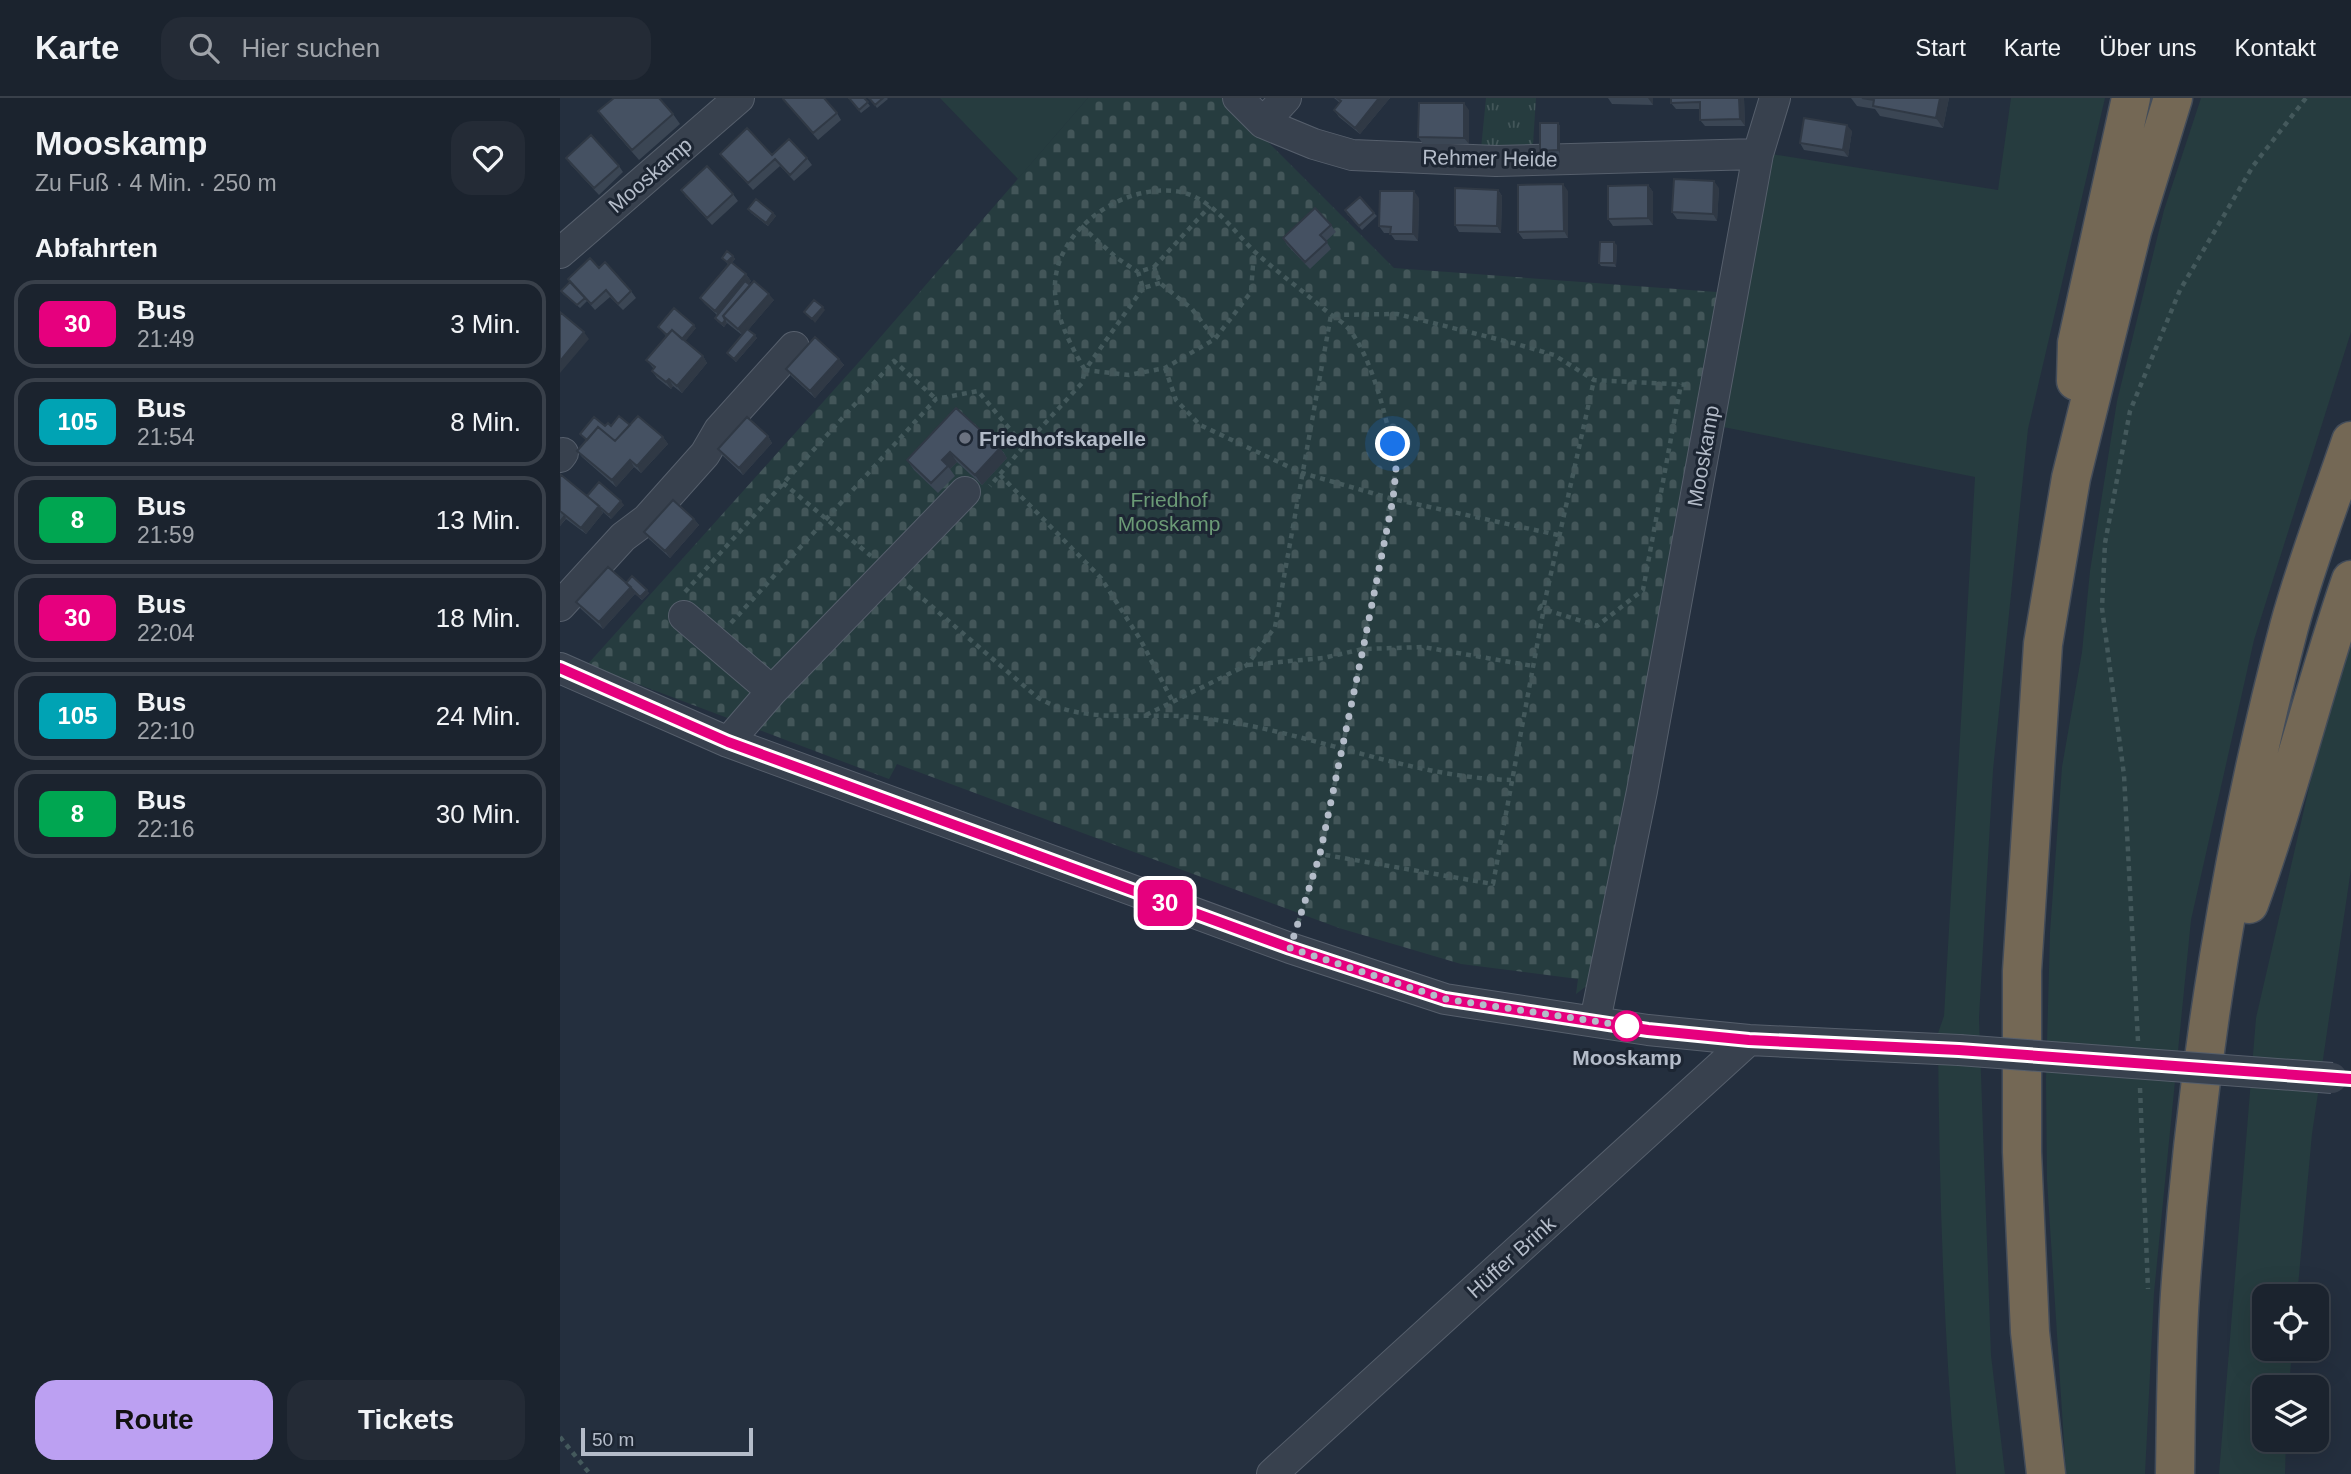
<!DOCTYPE html>
<html lang="de">
<head>
<meta charset="utf-8">
<style>
	body { margin:0; font-family:Helvetica,sans-serif; background:#242b36; color:#f1f3f6; height:100vh; display:flex; flex-direction:column; font-size:26px; white-space:nowrap }
	* { box-sizing:border-box; margin:0 }
	p { font-size:23px; color:#a0a4aa }
	.icon { flex:none; width:38px; height:38px; fill:none; stroke:currentColor; stroke-width:2; stroke-linecap:round; stroke-linejoin:round }
	.map { position:relative; flex:1; overflow:hidden }
	.sheet { display:flex; flex-direction:column; background:#1b232e; width:560px }
	.sheet>* { flex:none }
	.badge { padding:0 14px; border-radius:10px; font-size:24px; line-height:46px }
	.fabs { position:absolute; left:1692px; top:1186px; display:grid; gap:14px }
	.fabs a { display:grid; place-items:center; width:77px; height:77px; border-radius:14px; background:#1b232e; box-shadow:0 7px 28px #0002,0 0 0 2px #39404a; font-size:35px }
	.scale { position:absolute; left:21px; bottom:18px; width:172px; box-sizing:border-box; padding-left:7px; border:4px solid #b4bcc9; border-top:0; font-size:19px; line-height:24px; white-space:nowrap; color:#b4bcc9; -webkit-text-stroke:5px #1d2633; paint-order:stroke }
	.you { position:absolute; width:35px; height:35px; margin:-18px; border:5px solid #fff; border-radius:50%; background:#1a73e8; box-shadow:0 0 0 10px #1a73e833 }
	.map>.badge { position:absolute; translate:-50% -50%; box-shadow:0 0 0 4px #fff }
	h2 { padding:0 35px; font-size:26px; line-height:63px }
	.round { display:grid; place-items:center; flex:none; width:74px; height:74px; border-radius:21px; background:#242b36 }
	.head { display:flex; align-items:center; justify-content:space-between; height:119px; padding:0 35px }
	h1 { font-size:33px; font-weight:700; line-height:52px }
	.action { display:flex; gap:14px; margin-top:auto; padding:14px 35px }
	.action a { flex:1; height:80px; border-radius:21px; background:#bca0f2; color:#111; font-size:28px; font-weight:700; line-height:80px; text-align:center }
	.action a+a { background:#242b36; color:#f1f3f6 }
	ul { padding:0; list-style:none }
	li { display:flex; align-items:center; gap:21px; height:88px; margin:0 14px 10px; padding:0 21px; border:4px solid #39404a; border-radius:21px }
	li div { flex:1 }
	li b { display:block; font-size:26px }
	li em { font-style:normal }
	li .badge { min-width:77px; font-weight:700; text-align:center }
	header { display:flex; align-items:center; gap:42px; box-sizing:border-box; height:98px; padding:0 35px; background:#1b232e; border-bottom:2px solid #39404a }
	header strong { font-size:33px }
	nav { display:flex; gap:38px; margin-inline-start:auto; font-size:24px }
	.search { width:490px; height:63px; background:#242b36; display:flex; align-items:center; gap:18px; box-sizing:border-box; padding:0 24px; border-radius:21px; color:#a0a4aa; font-size:26px }
	main { display:flex; flex:1; min-height:0 }
	.map>svg:first-child { display:block }
	.green { fill:#263c3f }
	.cemetery { fill:url(#cemetery-stones) }
	.park { fill:url(#park-tufts) }
	.lines { fill:none; stroke-linecap:round; stroke-linejoin:round }
	.minor-casing { stroke:#565f6c; stroke-width:32 }
	.highway-casing { stroke:#434c59; stroke-width:41 }
	.path { stroke:#44595c; stroke-width:4.5; stroke-dasharray:5 5; stroke-linecap:butt }
	.minor { stroke:#38414e; stroke-width:30 }
	.highway { stroke:#746855; stroke-width:38 }
	.minor-bridge-casing { stroke:#565f6c; stroke-width:32; stroke-linecap:butt }
	.minor-bridge { stroke:#38414e; stroke-width:30 }
	.wall { fill:#3b4654 }
	.shaded-wall { fill:#303945 }
	.building { fill:#455162; stroke:#303945; stroke-width:2 }
	.line-casing { stroke:#fff; stroke-width:16 }
	.line { stroke:#e6007e; stroke-width:10 }
	.walk { stroke:#b4bcc9; stroke-width:7; stroke-dasharray:0 12.6 }
	.worship-dot { fill:#6b7280; stroke:#1d2633; stroke-width:2.5 }
	.stop-dot { fill:#fff; stroke:#e6007e; stroke-width:3.5 }
	.labels { text-anchor:middle; dominant-baseline:central; stroke-width:6; stroke-linejoin:round; paint-order:stroke }
	.street-label { font-size:21px; fill:#b4bcc9; stroke:#1d2633 }
	.poi-label { font-size:21px; font-weight:bold; fill:#b4bcc9; stroke:#1d2633; text-anchor:start }
	.park-label { font-size:21px; fill:#6b9a76; stroke:#1d2633 }
	.stop-label { font-size:21px; font-weight:bold; fill:#b4bcc9; stroke:#1d2633 }
</style>
</head>
<body>
<header>
<strong>Karte</strong>
<div class="search"><svg class="icon" aria-label="search" viewBox="0 0 24 24"><circle cx="10" cy="10" r="6"/><path d="M15 15l6 6"/></svg>Hier suchen</div>
<nav><a>Start</a><a>Karte</a><a>Über uns</a><a>Kontakt</a></nav>
</header>
<main>
<section class="sheet">
<div class="head"><div><h1>Mooskamp</h1><p>Zu Fuß · 4 Min. · 250 m</p></div><a class="round"><svg class="icon" aria-label="heart" viewBox="0 0 24 24"><path d="M12 20l-8-8c-3-5 5-10 8-4 3-6 11-1 8 4z"/></svg></a></div>
<h2>Abfahrten</h2>
<ul>
<li><span class="badge" style="background:#e6007e;color:#fff">30</span><div><b>Bus</b><p>21:49</p></div><em>3 Min.</em></li>
<li><span class="badge" style="background:#00a3b4;color:#fff">105</span><div><b>Bus</b><p>21:54</p></div><em>8 Min.</em></li>
<li><span class="badge" style="background:#00a651;color:#fff">8</span><div><b>Bus</b><p>21:59</p></div><em>13 Min.</em></li>
<li><span class="badge" style="background:#e6007e;color:#fff">30</span><div><b>Bus</b><p>22:04</p></div><em>18 Min.</em></li>
<li><span class="badge" style="background:#00a3b4;color:#fff">105</span><div><b>Bus</b><p>22:10</p></div><em>24 Min.</em></li>
<li><span class="badge" style="background:#00a651;color:#fff">8</span><div><b>Bus</b><p>22:16</p></div><em>30 Min.</em></li>
</ul>
<div class="action"><a>Route</a><a>Tickets</a></div>
</section>
<div class="map">
<svg width="1791" height="1376" viewBox="0 0 1791 1376">
	<defs>
		<pattern id="cemetery-stones" width="16" height="16" patternUnits="userSpaceOnUse" patternTransform="scale(1.75)"><rect width="16" height="16" fill="#263c3f"/><path d="M2 7V4a2 2 0 0 1 4 0v3zM10 15v-3a2 2 0 0 1 4 0v3z" fill="#435659"/></pattern>
		<pattern id="park-tufts" width="24" height="20" patternUnits="userSpaceOnUse" patternTransform="scale(1.75)"><rect width="24" height="20" fill="#263c3f"/><path d="M3 7l-1-3M5 7V3M7 7l1-3M15 17l-1-3M17 17v-4M19 17l1-3" fill="none" stroke="#435659"/></pattern>
	</defs>
	<rect width="100%" height="100%" fill="#242f3e"/>
	<path class="green" d="M380,0h148l-70,81z
		M1451,0h94l-77,331 -35,341 -14,248 12,337 14,119h-49c-13,-146 -17,-294 -18,-441l6,-17 31,-539 -257,-51 53,-272 227,36z
		M1641,0h150v234l-97,308 -63,280 -37,373 -9,181h-79l-19,-294 -1,-100 4,-148 12,-165 20,-115 8,-81 27,-170 47,-191z
		M1791,533v238l-39,265 -15,163h-33v52h28l-3,39h-25v52h22l-1,34h-66l37,-456 81,-352z"/>
	<path class="cemetery" d="M528,0h136l170,170 350,26 -151,687 -17,13 2,-15 -117,-15 -122,-36 -442,-164 -8,15 -302,-114 271,-302z"/>
	<path class="park" d="M926,0h50l-4,61h-52z"/>
	<g class="lines">
		<defs>
			<path id="minor" d="M678,0l25,25 51,21 38,11 144,6 262,-7
				M703,25l23,-25
				M0,155l179,-155
				M0,359l3,-4
				M0,508l63,-69 24,-18 58,-65 14,-24 75,-83
				M124,518l88,75
				M0,570l168,74 562,206 155,51 203,31 101,10 210,10
				M168,644l44,-51 193,-199
				M1035,923l47,-230 116,-637 17,-56
				M712,1376l477,-434"/>
			<path id="highway" d="M1516,283l1,-38 54,-245
				M1689,806c39,-106 65,-217 102,-324
				M1486,1376l-16,-142 -8,-180v-181l21,-327 28,-166 61,-247 41,-133
				M1615,1376c1,-60 1,-120 5,-180 15,-221 52,-452 109,-667 17,-63 41,-124 62,-186"/>
		</defs>
		<use href="#minor" class="minor-casing"/>
		<use href="#highway" class="highway-casing"/>
		<path class="path" d="M521,128l36,32 21,14
			M594,169l56,-61
			M600,185l-17,5 -5,-16 16,-5 6,16 32,26 23,30
			M583,190l-58,82 44,5 36,-7 50,-29 36,-47 3,-40
			M605,270l11,32 24,25 102,48 91,26 165,36
			M464,348l58,-63 3,-13c-13,-22 -29,-52 -30,-79 -3,-61 70,-110 126,-99 32,7 52,39 74,60 22,20 47,38 70,58 6,5 15,10 21,16 26,26 45,107 50,144l-33,179 -43,205 173,30 50,-271
			M440,377l101,103 39,61 33,63
			M223,385l88,73
			M348,488l129,111c42,26 93,17 140,19 114,6 220,61 334,64
			M125,494l209,-231 42,38
			M984,507l50,-225
			M979.5 511a3.5 3.5 0 1 1 7 0a3.5 3.5 0 1 1-7 0Z
			M987,512l50,16 46,-36 38,-206
			M171,525l205,-224 42,-8 46,55 -34,40
			M688,567l75,-7 40,-9 60,-2 110,19
			M586,617l101,-50 28,-38 56,-312 66,-1 116,29 41,12 40,25 97,5
			M738,825l22,-69
			M1578,943l-14,-266 -22,-167 3,-65 25,-132 50,-121 73,-124 53,-68
			M1580,990l8,201
			M0,1339l30,37"/>
		<use href="#minor" class="minor"/>
		<use href="#highway" class="highway"/>
		<defs>
			<path id="minor-bridge" d="M1399,952l373,28"/>
		</defs>
		<use href="#minor-bridge" class="minor-bridge-casing"/>
		<use href="#minor-bridge" class="minor-bridge"/>
	</g>
	<path class="wall" d="M288,0h16l6,8 -9,7z
		M309,0h18l1,1 -11,9z
		M774,0h56l-30,36 -21,-17 -5,-7 6,-7z
		M1048,0h45v7l-41,-1z
		M1111,0h73l1,28h-40l-5,-6v-11h-24l-5,-6z
		M1291,0h98l-6,30 -63,-12 -5,-7 -18,-3z
		M223,1l54,14 4,7 -23,20z
		M909,12v34h-46l-5,-7z
		M39,13l74,3 7,10 -41,36 -34,-39z
		M998,25l2,3v28h-18l-2,-3z
		M1292,33l-4,26 -44,-7 -4,-7z
		M160,56l52,1 35,3 5,7 -18,16 -14,-15 -27,24 -28,-30z
		M6,60l53,8 4,6 -24,23 -28,-30z
		M1088,87l5,7v33l-40,1 -5,-7z
		M1159,90l-2,33 -40,-2 -5,-7z
		M121,92l52,4 5,7 -26,24 -26,-28z
		M938,92l4,6 -1,37 -42,-1 -4,-7z
		M1008,93v47l-45,1 -5,-7z
		M859,100l-1,43 -23,-1 -5,-7h-6l-5,-7z
		M188,111l25,4 3,3 -8,10 -17,-13z
		M814,115l3,3 -15,14 -15,-16z
		M771,127l5,7 -10,9 5,8 -21,20 -23,-24 -4,-7z
		M1057,147l-1,22 -15,-1 -2,-3z
		M173,158l2,3 -3,4 14,11 5,7 -3,3 26,16 -26,30 9,8 -21,24 -9,-9 15,-18 -15,-12 -3,4 -7,-6 -2,-3 2,-3 -12,-11 -5,-6 28,-34 -6,-6z
		M39,170l32,23 5,7 -13,12 -13,-13 -15,13 -8,-9 -7,7 -17,-14 -2,-3z
		M98,229l38,1 -11,13 18,15 4,7 -25,30 -9,-7 -2,3 -14,-11 -5,-7 2,-2 -8,-9 20,-24z
		M279,261l5,6 -29,33 -24,-22 -5,-7z
		M396,310l44,40 7,10 -25,27 -25,-23 -7,7 5,7 -17,17 -24,-23 -7,-10z
		M70,327l33,12 5,7 -27,29 -7,-6 -18,20 -34,-30 -5,-6 9,-11 -6,-6 25,-8z
		M208,338l4,7 -29,32 -20,-19 -5,-7z
		M0,376l27,22 37,9 -13,14 -9,-8 1,2 -17,21 -20,-15 -6,7z
		M134,421l5,6 -29,33 -21,-19 -5,-7z
		M66,485l23,10 -7,7 -7,-6 -32,35 -22,-20 -5,-7z"/>
	<path class="shaded-wall" d="M819,0h11l-30,36 -5,-6z
		M1088,0h5v7z
		M1179,0h5l1,28 -5,-7z
		M1380,0h9l-6,30 -7,-10z
		M904,5l5,7v34l-5,-6z
		M998,25l2,3v28l-2,-4z
		M1287,27l5,6 -4,26 -5,-7z
		M1154,83l5,7 -2,33 -4,-7z
		M1003,86l5,7v47l-4,-7z
		M1088,87l5,7v33l-5,-7z
		M938,92l4,6 -1,37 -4,-7z
		M854,93l5,7 -1,43 -5,-7z
		M213,115l3,3 -8,10 -2,-3z
		M1054,144l3,3 -1,22 -2,-4z
		M173,158l2,3 -5,6 -3,-3z
		M186,176l5,7 -31,36 -5,-6z
		M209,196l5,6 -31,36 -5,-7z
		M263,209l2,3 -10,13 -3,-4z
		M165,222l2,3 -3,4 -2,-3z
		M134,227l2,3 -12,15 -2,-3z
		M24,234l5,7 -29,34v-12z
		M195,237l2,3 -21,24 -2,-3z
		M143,258l4,7 -25,30 -5,-7z
		M279,261l5,6 -29,33 -5,-7z
		M109,281l4,7 -2,3 -5,-7z
		M208,338l4,7 -29,32 -4,-7z
		M103,339l5,7 -27,29 -4,-7z
		M440,350l7,10 -25,27 -7,-10z
		M390,354l7,10 -7,7 -8,-9z
		M70,362l4,7 -18,20 -4,-7z
		M61,403l3,4 -13,14 -2,-4z
		M39,408l4,7 -17,21 -5,-6z
		M4,417l2,3 -6,8v-6z
		M134,421l5,6 -29,33 -5,-7z
		M71,489l4,7 -32,35 -4,-7z
		M87,492l2,3 -7,7 -2,-3z"/>
	<path class="building" d="M54,0h45l14,16 -41,36 -34,-39z
		M224,0h40l13,15 -24,20 -30,-34z
		M289,0h15l4,4 -9,8z
		M309,0h14l-8,7z
		M777,0h42l-24,30 -21,-18 7,-9z
		M1111,0h68l1,21 -40,1v-18l-29,1z
		M1302,0h78l-4,20 -63,-12 1,-6z
		M859,5h45v35l-46,-1z
		M1244,20l43,7 -4,25 -43,-7z
		M980,25h18v27l-18,1z
		M187,30l25,27 17,-16 18,19 -17,17 -15,-16 -27,24 -28,-29z
		M31,37l28,31 -25,22 -28,-30z
		M147,68l26,28 -26,24 -26,-28z
		M1114,81l40,2 -1,33 -41,-2z
		M1003,86l1,47 -46,1v-47z
		M1088,87v33l-40,1v-33z
		M895,90l43,2 -1,36 -42,-1z
		M820,93h34l-1,43h-23l1,-7 -12,-1z
		M800,99l14,16 -15,13 -14,-16z
		M196,101l17,14 -7,10 -18,-14z
		M755,110l16,17 -11,10 7,7 -22,20 -22,-24z
		M1040,144h14v21h-15z
		M167,153l6,5 -6,6 -5,-4z
		M30,160l9,10 6,-6 26,29 -13,13 -12,-14 -15,14 -23,-25z
		M171,164l15,12 -31,37 -15,-13z
		M185,183l5,4 -27,31 2,4 -3,4 -7,-6z
		M194,183l15,13 -31,35 -15,-13z
		M10,184l15,16 -8,7 -16,-14z
		M254,202l9,7 -11,12 -8,-7z
		M114,210l20,17 -12,14 -10,-9 -5,5 -9,-8z
		M0,214l24,20 -24,29z
		M187,231l8,6 -21,24 -7,-6z
		M112,232l31,26 -26,30 -8,-7 -3,3 -14,-11 3,-4 -9,-7z
		M255,239l24,22 -29,32 -24,-22z
		M396,310l44,40 -25,27 -25,-23 -8,8 6,6 -17,17 -24,-23z
		M59,318l11,9 -15,16 -17,-14 -11,13 -7,-6 14,-17 11,9 3,-3 3,3z
		M78,318l25,21 -26,29 -7,-6 -18,20 -35,-29 21,-24 17,14z
		M187,319l21,19 -29,32 -21,-19z
		M0,376l39,32 -18,22 -21,-17z
		M39,384l22,19 -12,14 -22,-19z
		M113,402l21,19 -29,32 -21,-19z
		M48,469l23,20 -32,35 -23,-20z
		M72,478l15,14 -7,7 -14,-14z"/>
	<g class="lines">
		<defs>
			<path id="line" d="M0,570l168,74 562,206 155,51 203,31 101,10 210,10 392,29"/>
		</defs>
		<use href="#line" class="line-casing"/>
		<use href="#line" class="line"/>
		<path class="walk" d="M833,346l3,26 -3,29 -30,150 -43,205 -30,94 155,51 182,27"/>
	</g>
	<circle class="worship-dot" cx="405" cy="340" r="7"/>
	<circle class="stop-dot" cx="1067" cy="928" r="14"/>
	<g class="labels">
		<g class="street-label">
			<text transform="translate(930 60) rotate(1)">Rehmer Heide</text>
			<text transform="translate(90 77) rotate(-41)">Mooskamp</text>
			<text transform="translate(1143 358) rotate(-80)">Mooskamp</text>
			<text transform="translate(951 1159) rotate(-42)">Hüffer Brink</text>
		</g>
		<g class="poi-label">
			<text x="419" y="340">Friedhofskapelle</text>
		</g>
		<g class="park-label">
			<text x="609" y="401">Friedhof<tspan x="609" dy="24">Mooskamp</tspan></text>
		</g>
		<g class="stop-label">
			<text x="1067" y="959">Mooskamp</text>
		</g>
	</g>
</svg>
<div class="fabs">
<a><svg class="icon" aria-label="locate" viewBox="0 0 24 24"><circle cx="12" cy="12" r="6"/><path d="M12 2v4M12 18v4M2 12h4M18 12h4"/></svg></a>
<a><svg class="icon" aria-label="layers" viewBox="0 0 24 24"><path d="M12 4l9 5-9 5-9-5zM3 14l9 5 9-5"/></svg></a>
</div>
<div class="scale">50 m</div>
<div class="you" style="left:833px;top:346px"></div>
<b class="badge" style="left:605px;top:805px;background:#e6007e;color:#fff">30</b>
</div>
</main>
</body>
</html>
